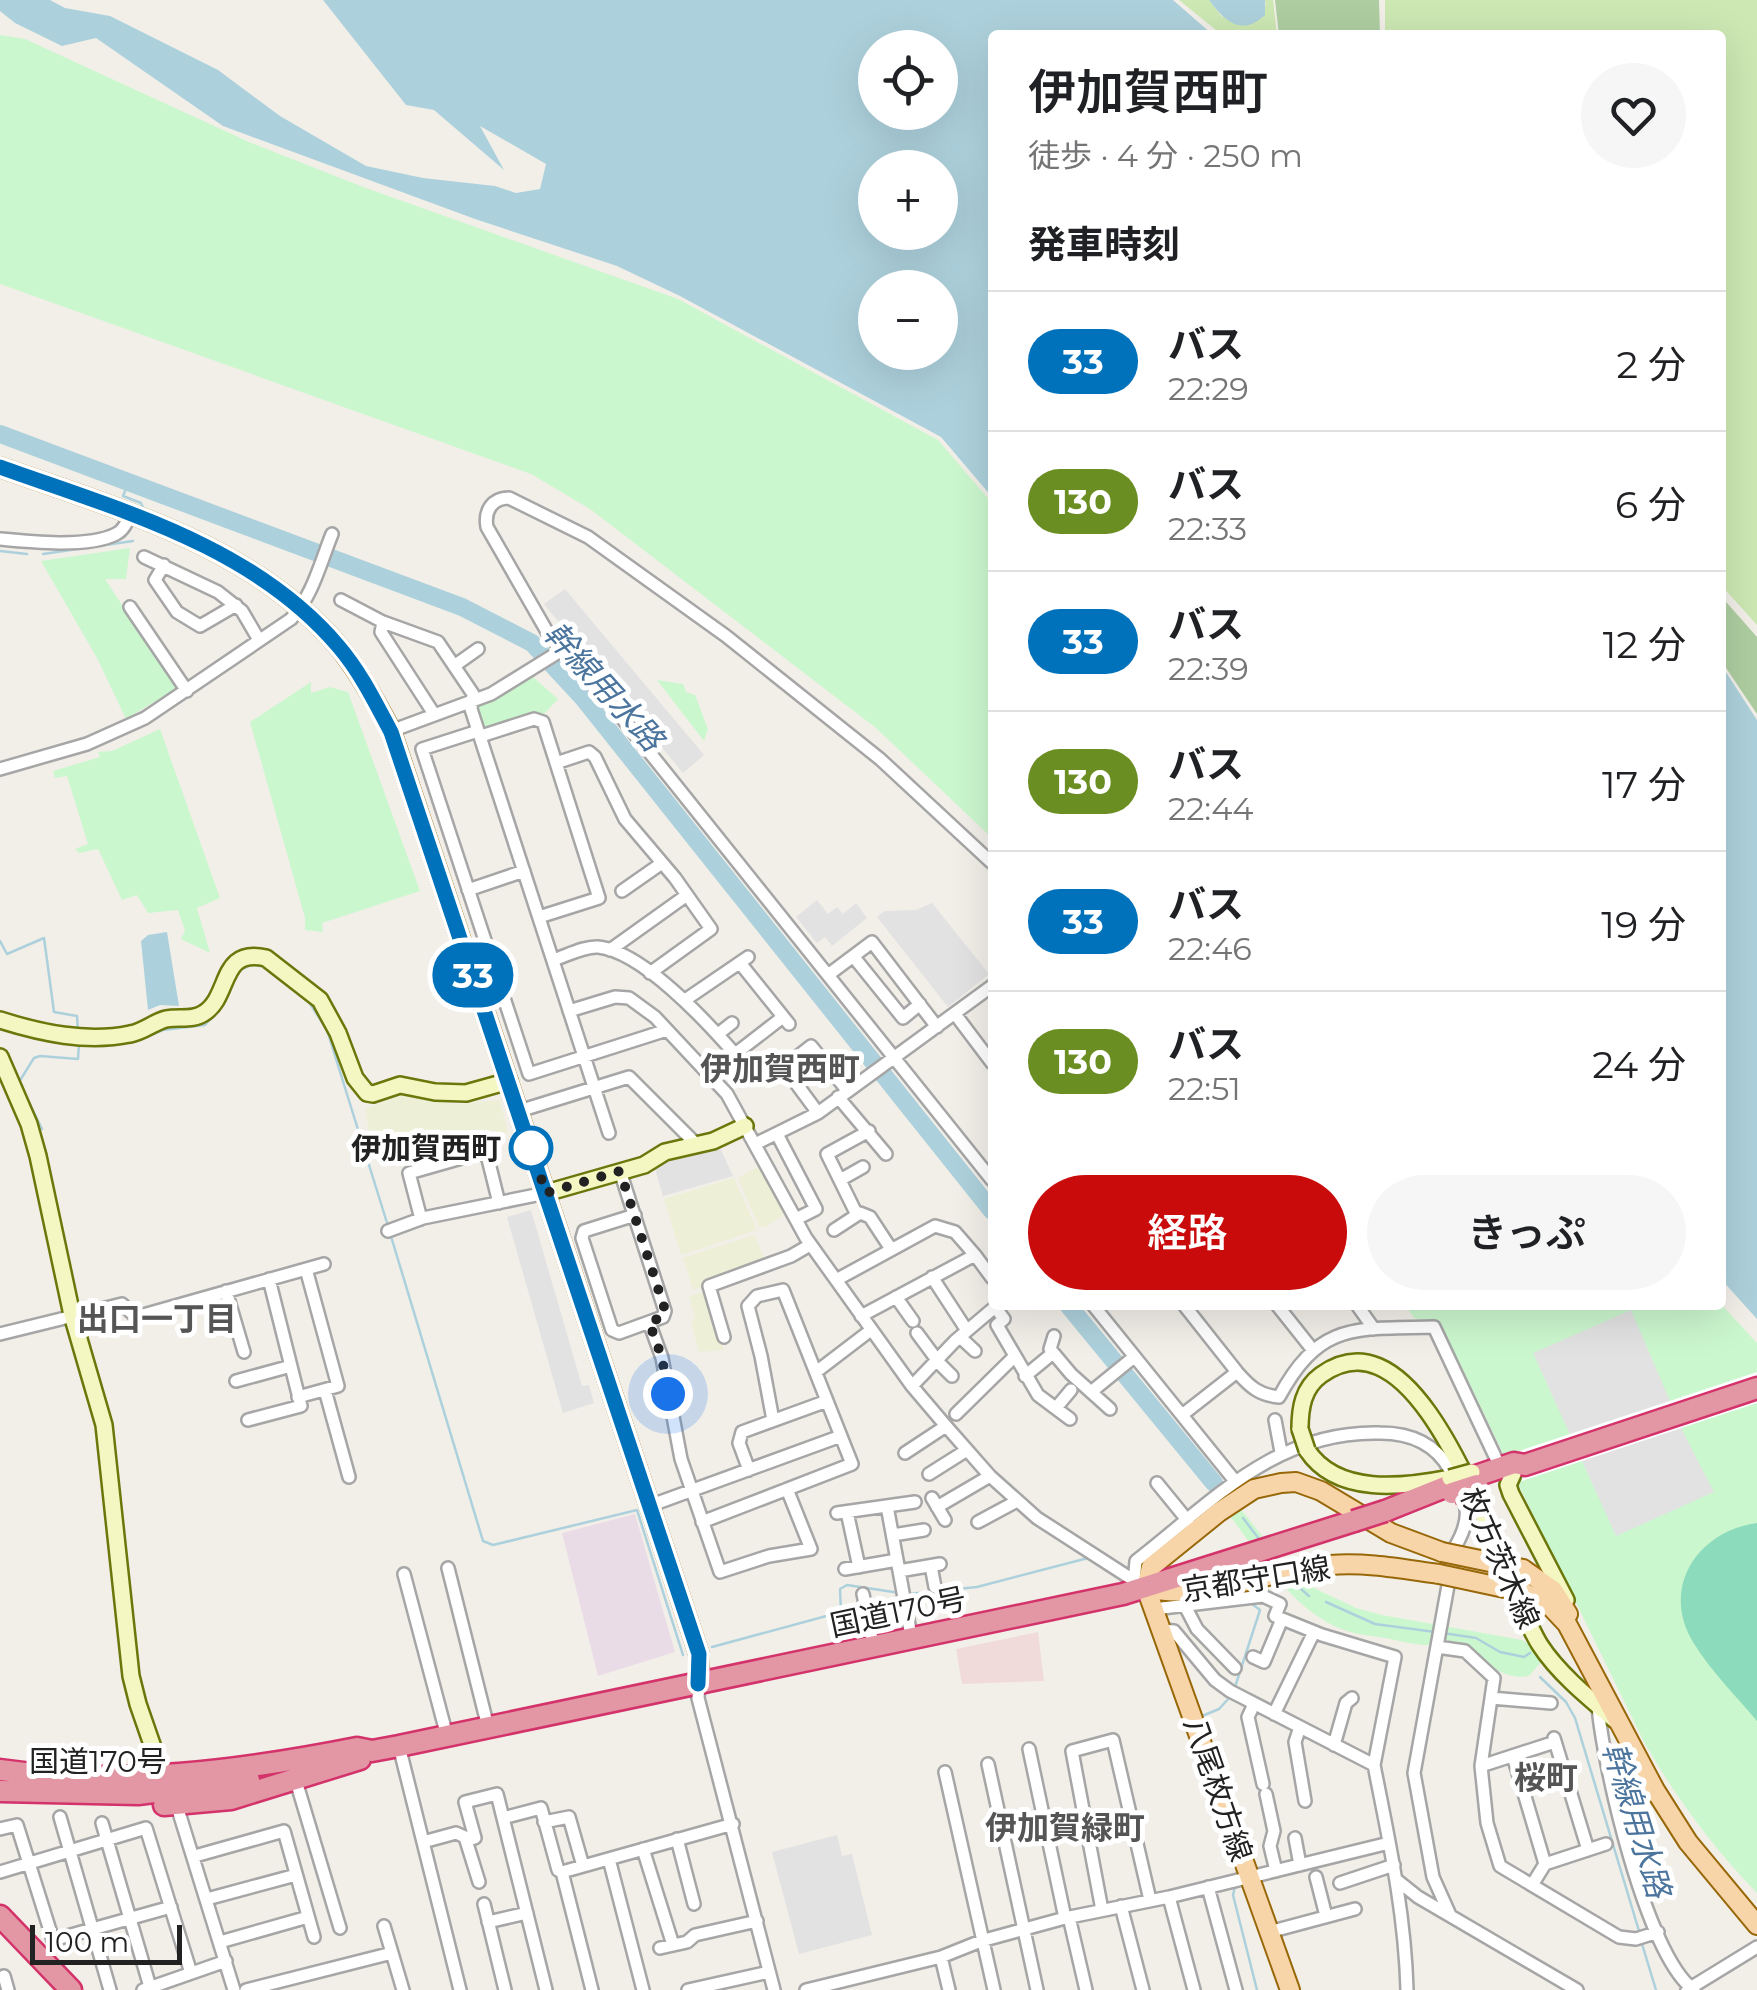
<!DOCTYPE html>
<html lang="ja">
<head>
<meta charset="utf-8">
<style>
	body { margin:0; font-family:Montserrat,"Noto Sans JP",sans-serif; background:#f6f6f6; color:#202124; height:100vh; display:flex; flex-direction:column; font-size:38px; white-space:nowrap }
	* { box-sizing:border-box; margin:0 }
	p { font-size:32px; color:#757577 }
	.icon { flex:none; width:55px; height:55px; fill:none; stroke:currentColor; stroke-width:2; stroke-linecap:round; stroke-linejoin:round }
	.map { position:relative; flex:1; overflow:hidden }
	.sheet { position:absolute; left:988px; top:30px; width:738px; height:1280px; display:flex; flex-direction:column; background:#fff; border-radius:10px; box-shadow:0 10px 40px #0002 }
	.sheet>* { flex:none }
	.badge { padding:0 20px; border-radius:32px; font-size:35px; line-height:65px }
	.tools { position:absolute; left:858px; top:30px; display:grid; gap:20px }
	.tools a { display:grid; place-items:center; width:100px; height:100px; border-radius:50%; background:#fff; box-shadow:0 10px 40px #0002; font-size:50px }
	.scale { position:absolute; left:30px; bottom:25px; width:152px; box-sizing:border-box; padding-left:10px; border:5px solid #222; border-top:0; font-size:28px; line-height:35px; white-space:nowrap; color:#222; -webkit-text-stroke:8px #fff; paint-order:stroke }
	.you { position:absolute; width:50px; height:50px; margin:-25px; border:8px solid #fff; border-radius:50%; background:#1a73e8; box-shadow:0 0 0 15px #1a73e833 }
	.map>.badge { position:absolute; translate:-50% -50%; box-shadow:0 0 0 5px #fff }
	h2 { padding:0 40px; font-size:38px; line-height:90px }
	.round { display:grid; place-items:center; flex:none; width:105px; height:105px; border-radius:52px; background:#f6f6f6 }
	.summary { display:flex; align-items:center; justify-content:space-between; height:170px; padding:0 40px }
	h1 { font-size:48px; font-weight:600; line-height:75px }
	.cta { display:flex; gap:20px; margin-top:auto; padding:20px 40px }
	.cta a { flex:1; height:115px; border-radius:60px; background:#c90b0b; color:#fff; font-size:40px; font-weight:600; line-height:115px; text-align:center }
	.cta a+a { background:#f6f6f6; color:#202124 }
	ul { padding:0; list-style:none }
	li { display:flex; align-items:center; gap:30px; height:140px; padding:0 40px; border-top:2px solid #e0e0e0 }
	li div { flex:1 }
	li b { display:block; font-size:38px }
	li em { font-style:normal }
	li .badge { min-width:110px; font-weight:700; text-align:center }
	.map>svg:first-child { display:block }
	.commercial { fill:#f1dbda }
	.industrial { fill:#eadce7 }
	.farmland { fill:#edefd6 }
	.grass { fill:#cde8b3 }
	.forest { fill:#aecea1 }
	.park { fill:#cbf7ce }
	.pitch { fill:#8ddbbd }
	.parking { fill:#e2e2e2 }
	.water { fill:#add1dc; fill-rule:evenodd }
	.pier { fill:#fff }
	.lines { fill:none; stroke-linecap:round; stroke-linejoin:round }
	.stream { stroke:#add1dc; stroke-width:2.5 }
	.river { stroke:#add1dc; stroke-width:18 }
	.street-casing { stroke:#a6a6a6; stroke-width:16 }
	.secondary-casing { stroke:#6b770b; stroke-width:20 }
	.primary-casing { stroke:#986808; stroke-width:22 }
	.highway-casing { stroke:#d3336a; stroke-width:25 }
	.street { stroke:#fff; stroke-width:11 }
	.secondary { stroke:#f4f7c2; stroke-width:15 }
	.primary { stroke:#f7d5a9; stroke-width:18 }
	.highway { stroke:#e397a5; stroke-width:20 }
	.secondary-bridge-casing { stroke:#6b770b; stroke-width:20; stroke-linecap:butt }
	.primary-bridge-casing { stroke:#986808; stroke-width:22; stroke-linecap:butt }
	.highway-bridge-casing { stroke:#d3336a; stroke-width:25; stroke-linecap:butt }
	.secondary-bridge { stroke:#f4f7c2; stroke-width:15 }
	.primary-bridge { stroke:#f7d5a9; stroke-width:18 }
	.highway-bridge { stroke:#e397a5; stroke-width:20 }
	.line-casing { stroke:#fff; stroke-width:22 }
	.line { stroke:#0072bc; stroke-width:15 }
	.walk { stroke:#222; stroke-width:10; stroke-dasharray:0 18 }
	.stop-dot { fill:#fff; stroke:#0072bc; stroke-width:5 }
	.labels { text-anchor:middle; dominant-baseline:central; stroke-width:10; stroke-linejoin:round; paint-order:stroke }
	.stop-label { font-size:30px; font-weight:bold; fill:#222; stroke:#fff; text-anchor:end }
	.street-label { font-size:30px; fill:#222; stroke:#fff }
	.water-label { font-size:32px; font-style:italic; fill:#4c759e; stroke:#fff }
	.neighbourhood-label { font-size:32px; font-weight:bold; fill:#555; stroke:#fff }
</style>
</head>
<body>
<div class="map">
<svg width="1757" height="1990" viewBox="0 0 1757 1990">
	<rect width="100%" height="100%" fill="#f2efe9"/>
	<path class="commercial" d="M1038,1632l6,49 -82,3 -6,-35z"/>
	<path class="industrial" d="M635,1514l40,138 -77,24 -36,-143z"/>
	<path class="farmland" d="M404,1094l53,10 43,-4 8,33 -34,-4 -101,25 -8,-45z
		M760,1166l26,47 -20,14h-7l-21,-49z
		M734,1178l23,52 -76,25 -17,-56z
		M754,1235l12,27 -73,28 -10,-32z
		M708,1291l16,59 -25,2 -8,-29 4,-6 -6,-21z"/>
	<path class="grass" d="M1179,0h30l13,17 44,-12 -1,-5h8l4,35h-55z
		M1385,0h372v625l-37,-41v-549h-335z"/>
	<path class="forest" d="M1275,0h104l1,35h-101z
		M1720,595l37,42v77l-37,-55z"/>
	<path class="park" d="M0,35l25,4 224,103 117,46 312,111 260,141 54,63v335l-116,-110 -286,-219 -59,-35 -531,-190z
		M130,548l-4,31h-21l72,109 -51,31 -29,-61 -56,-97z
		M533,677l25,22 -13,14 -55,17 -8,-3 -6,-16 4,-7z
		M657,680l26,4 3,8 9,3 13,34 -4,12z
		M311,682v11l19,-6 18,5 72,199 -98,32 1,9 -18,-2v-12l-55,-196z
		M160,729l60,169 -23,10 13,45 -29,-14 4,-8 -7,-21 -30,3 -11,-18 -15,5 -24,-51 -19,4 -4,-4 13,-5 -21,-68 -12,2 -2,-7 47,-14 -2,-5 14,-1z
		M1720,1303l37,40v550c-44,-45 -82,-97 -113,-151l-203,-416 -27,-8 -9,-13z
		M1240,1508l55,69 23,13 38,18 26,7 140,25 13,8 6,14 -12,14c-30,5 -44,-19 -70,-27 -12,-4 -26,-4 -35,-4 -17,-1 -37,-8 -53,-9 -68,-6 -104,-72 -142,-121z"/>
	<path class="pitch" d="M1757,1523v198c-21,-25 -47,-51 -64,-79 -33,-55 5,-111 64,-119z"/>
	<path class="parking" d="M565,589l139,166 -21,18 -139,-169z
		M817,900l11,14 9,-7 6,7 13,-11 11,15 -35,28 -7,-9 -8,6 -21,-26z
		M932,903l57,71 -41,33 -71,-90 8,-6 31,-1z
		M720,1148l13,28 -70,20 -9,-31z
		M531,1210l51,176 7,-1 5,18 -31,10 -56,-196z
		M1631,1310l54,126 29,56 -98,44 -83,-183z
		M837,1835l5,21 10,-2 20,81 -73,19 -27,-102z"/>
	<path class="water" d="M0,0h50l15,8 45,8 108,54 62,46 86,50 57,12 72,8 21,7 24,-4 6,-25 -66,-38 24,44 -70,-60 -28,-5 -83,-105h850l40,35h-221v462l-51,-60 -261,-141 -63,-30 -142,-47 -252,-93 -127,-88 -34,8 -47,-23 -15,-12zM875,48h65v64h-65zM875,168h65v64h-65zM875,288h65v64h-65z
		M1209,0h56v15c-23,22 -41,6 -56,-15z
		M1720,663l37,57v599l-37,-41z
		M167,932l12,74 -19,-1 -12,5 -7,-69 7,-6z"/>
	<path class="pier" d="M1757,1372v31l-235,78 -12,-27z"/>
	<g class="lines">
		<path class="stream" d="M129,482l-6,14 18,7 3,7
			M0,551l27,3
			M43,554l90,-13
			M0,941l7,13 37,-16 10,74 23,4 1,15
			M240,970l13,-6 12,3
			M307,999l20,31 61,196
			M16,1032l46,10
			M120,1043l18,-3 25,-10 42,-5 12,-14
			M42,1129l-23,-47 15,-24 6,-2 38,3 1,-15
			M390,1233l93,308 10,4 144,-35 46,145
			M1243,1518l16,21
			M1292,1581l17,15
			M908,1594l69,-7 111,-29
			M1326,1602l49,22 60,8
			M1443,1633l33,5 24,14 24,5 6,-4
			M712,1647l129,-35 -1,-23 7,-4 53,8
			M1540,1677l26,25 9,16 64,213
			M1235,1687l25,-77 -8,-6
			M1202,1716l17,-7 10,-11
			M1235,1887l-2,8 24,95
			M1642,1944l14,46"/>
		<path class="river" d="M0,434l462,173 70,36 51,55 409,513
			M1068,1305l146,178"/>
		<defs>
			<path id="street" d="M0,539c30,3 89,9 116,-5 8,-4 11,-12 14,-20
				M144,557l74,35 24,19 17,29
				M164,565l-9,15 22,32 23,14 36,-21
				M341,600l42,22 55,20 35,52 -2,15 138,424
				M130,607l57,84
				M383,622l-2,10 53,82
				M454,666l24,-17
				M391,731l100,-37 71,-44
				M478,731l-56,18 107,325 138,-44
				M481,736l53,-17 9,3 56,176 -60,19
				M556,763l33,-11 6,5 30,62 50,59 36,51 -61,44
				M0,769l87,-25 58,-26 146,-99c22,-24 29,-55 41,-85
				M992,863l-112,-104 -154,-123 -138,-99 -79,-39c-17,0 -25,13 -22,29l62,108 69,78 374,467
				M468,890l56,-19
				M622,891l40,-28
				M610,950l77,-55
				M853,956l50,62 17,-14
				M553,960c13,-4 31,-14 45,-13 44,4 109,75 137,107l48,-37
				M740,963l49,61
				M828,975l44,-33 65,85
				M685,1000l63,-43
				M569,1011l46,-14 14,1 26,19 72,77 79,144 106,148 34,40 44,50 47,42 107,69
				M955,1014l37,49
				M718,1034l14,-11
				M838,1097l48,57
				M519,1111l110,-34 67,67
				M818,1113l-34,-46 27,-21 36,44
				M777,1134l39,75 -20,10
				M755,1144l63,-31 174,-127
				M620,1171l45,140 -2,6 -44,16 -7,-3 -30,-92 2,-7 51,-16
				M840,1180l23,-13
				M857,1215l-30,-61 42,-23
				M421,1219l-12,-46 77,-22 13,52
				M834,1230l26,-17 10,4 21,32
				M388,1231l35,-13 123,-25
				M932,1277l32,49
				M836,1280l99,-54 20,6 20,23
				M226,1291l18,61
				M896,1297l17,24
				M998,1305l-3,2 9,12 -7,6 41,70 32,24
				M1093,1305l142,176
				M1184,1305l53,67
				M1277,1305l35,44
				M1357,1305l17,24
				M861,1316l114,-61 17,23
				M649,1322l13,36 19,101 39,113 49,-16 42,-7 -24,-60
				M917,1333l20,27
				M0,1334l122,-30 14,13 188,-53
				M1054,1336l-4,13 21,25 39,35
				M724,1337l-15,-51 82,-30 19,-11
				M960,1337l15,14
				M937,1361l15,15
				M816,1372l55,-42
				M1025,1376l28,-23
				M236,1381l55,-15
				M912,1386l43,-45 40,-34
				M325,1390l24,87
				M1091,1392l43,-35
				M298,1397l40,-11 -32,-117
				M1056,1408l15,-18
				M956,1414l59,-58
				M1182,1415l55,-43c13,15 22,23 42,25 41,-76 77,-68 155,-70l66,140
				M248,1420l53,-14 -32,-127
				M1275,1420l6,32
				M905,1453l41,-27
				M749,1470l-10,-27 3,-11 85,-31
				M929,1474l38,-24
				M1157,1483l31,38
				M932,1498l13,22
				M649,1506l192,-70
				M887,1506l25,135
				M937,1507l53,-31
				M847,1512l12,55
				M837,1513l78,-11
				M702,1522l150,-58 -69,-174 -26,6 -9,10 13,50 12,64
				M978,1522l39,-21
				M893,1535l31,-5
				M931,1566l4,21
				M448,1568l40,159
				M845,1569l52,-9
				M899,1571l41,-7
				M404,1574l43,162
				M1134,1583l2,-22c76,-59 140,-131 244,-128 29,0 55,10 70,37 17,32 24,45 5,77l-41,226 19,104 17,38
				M863,1594l11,54
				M1185,1606l12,23 38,39
				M1154,1609l109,-13 17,8 -5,12 47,19 73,22 -21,108
				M1162,1630l12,1 41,49 15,11 144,74c15,76 31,148 33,225
				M1437,1647l28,4 29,27 -13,88 6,57 13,43 119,71 17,2 22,-7
				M1253,1657l11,5 18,-43
				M699,1684l-1,14 76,292
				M1491,1698l60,5
				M1254,1704l-6,13 15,67
				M1598,1706c5,60 48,249 96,284
				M1274,1714l40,-82
				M1300,1727l-5,15 10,59
				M1554,1738l34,112
				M1334,1745l12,-42 6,-5
				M399,1746l61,244
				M1029,1749l36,169
				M1513,1756l32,108
				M988,1764l49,226
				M1481,1766l74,-24
				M945,1772l49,218
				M296,1781l44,147
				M1266,1794l8,37 -4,15 6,25
				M176,1803l58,187
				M60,1817l50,173
				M503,1818l38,-10 17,62 4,2 30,118
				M544,1822l25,-5 14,49
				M102,1823l48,164
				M0,1829l17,-4 36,115 118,-33
				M1295,1838l5,27
				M677,1839l17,65
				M467,1840l8,-2 -10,-36 32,-8 49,196
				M423,1842l33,-9 9,4 14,45
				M643,1849l30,96
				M195,1856l89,-25 30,106
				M609,1859l34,131
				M0,1872l146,-44 45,145
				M562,1872l171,-48
				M1316,1877l10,39
				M1398,1881l20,16 159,93
				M1340,1883l54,-18
				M1532,1885l13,-21 61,-20
				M1208,1887l28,103
				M1169,1897l25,93
				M207,1899l89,-24
				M484,1904l21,86
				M1121,1906l22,84
				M1102,1910l-30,-159 41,-11 37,160
				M1069,1917l17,73
				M488,1922l39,-9
				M384,1926l19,64
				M1269,1932l86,-23
				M220,1942l88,-25
				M660,1948l27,-6 8,-7 62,-14
				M941,1957l8,33
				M4,1976l4,14
				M143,1990l83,-29
				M246,1990l146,-37
				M688,1990l81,-18
				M806,1990l135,-33 40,-16 84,-23 104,-21 220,-54
				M1687,1990l70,-43"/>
			<path id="secondary" d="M0,1020c41,13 87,23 130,14 13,-2 24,-12 36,-15 13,-3 26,2 38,-6 27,-17 15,-66 62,-55l54,42 18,33 17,45 12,15 6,1 27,-9 35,7 31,1 43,-12
				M0,1057l29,67 9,32 34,159 32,110 27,251 7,28 27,78
				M546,1193l98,-28 21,-13 48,-11 32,-15
				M1300,1429c0,-21 3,-41 21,-54 107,-77 181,211 219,270 18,28 50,54 75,75
				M1307,1450c30,46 97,37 143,28
				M1513,1474l-5,11 3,9 55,106"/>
			<path id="primary" d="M0,467c120,43 254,79 339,180 21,26 37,55 52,84l308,923v30
				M1523,1569l30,21 15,24
				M1146,1588l144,402
				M1146,1588l5,-21 68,-55 35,-23 27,-6 15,-1 25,9 70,42 51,19
				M1146,1588c60,14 123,-19 184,-23 37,-3 72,4 109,9
				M1523,1592l28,15 16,17 88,166 33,52 69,83"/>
			<path id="highway" d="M1473,1477l41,-14 11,2 232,-77
				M1385,1511l65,-26
				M0,1770c118,17 241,1 357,-22l15,3 27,-5 724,-152 231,-73
				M0,1791l138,3 111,-14
				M164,1805l67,-6 129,-40
				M0,1916l71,74"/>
		</defs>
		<use href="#street" class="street-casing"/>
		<use href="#secondary" class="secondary-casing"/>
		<use href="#primary" class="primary-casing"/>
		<use href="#highway" class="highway-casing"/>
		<use href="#street" class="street"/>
		<use href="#secondary" class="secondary"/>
		<use href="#primary" class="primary"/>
		<use href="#highway" class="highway"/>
		<defs>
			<path id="secondary-bridge" d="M1300,1429l7,21
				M1450,1478l22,-6"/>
			<path id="primary-bridge" d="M1442,1552l81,17
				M1439,1574l84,18"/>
			<path id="highway-bridge" d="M1452,1493l25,-8
				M1354,1521l31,-10"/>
		</defs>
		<use href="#secondary-bridge" class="secondary-bridge-casing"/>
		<use href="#primary-bridge" class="primary-bridge-casing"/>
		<use href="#highway-bridge" class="highway-bridge-casing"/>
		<use href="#secondary-bridge" class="secondary-bridge"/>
		<use href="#primary-bridge" class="primary-bridge"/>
		<use href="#highway-bridge" class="highway-bridge"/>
	</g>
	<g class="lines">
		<defs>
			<path id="line" d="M0,467c120,43 254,79 339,180 22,26 36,55 52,85l308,922 -1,30"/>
		</defs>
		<use href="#line" class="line-casing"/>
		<use href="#line" class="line"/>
		<path class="walk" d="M531,1148l-3,-10 18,55 74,-22 45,139 -2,7 -14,5 13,36 6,36"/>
	</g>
	<circle class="stop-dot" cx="531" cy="1148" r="20"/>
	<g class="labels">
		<g class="stop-label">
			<text x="501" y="1148">伊加賀西町</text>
		</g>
		<g class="street-label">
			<text transform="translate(1500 1558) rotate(66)">枚方茨木線</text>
			<text transform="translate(1256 1579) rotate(-9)">京都守口線</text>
			<text transform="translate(898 1612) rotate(-12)">国道170号</text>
			<text x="98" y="1761">国道170号</text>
			<text transform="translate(1218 1789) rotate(71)">八尾枚方線</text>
		</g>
		<g class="water-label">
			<text transform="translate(604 686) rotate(48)">幹線用水路</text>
			<text transform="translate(1637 1820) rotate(73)">幹線用水路</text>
		</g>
		<g class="neighbourhood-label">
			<text x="780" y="1068">伊加賀西町</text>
			<text x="157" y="1318">出口一丁目</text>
			<text x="1546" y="1777">桜町</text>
			<text x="1065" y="1827">伊加賀緑町</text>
		</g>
	</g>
</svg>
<div class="tools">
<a><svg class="icon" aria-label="locate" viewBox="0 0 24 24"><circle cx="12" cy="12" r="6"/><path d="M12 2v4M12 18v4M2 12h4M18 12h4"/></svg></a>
<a>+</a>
<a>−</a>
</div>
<div class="scale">100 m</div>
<div class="you" style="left:668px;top:1394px"></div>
<b class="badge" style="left:473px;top:975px;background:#0072bc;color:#fff">33</b>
<section class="sheet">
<div class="summary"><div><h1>伊加賀西町</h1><p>徒歩 · 4 分 · 250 m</p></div><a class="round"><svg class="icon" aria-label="heart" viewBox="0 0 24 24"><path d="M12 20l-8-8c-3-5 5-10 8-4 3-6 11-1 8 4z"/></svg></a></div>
<h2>発車時刻</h2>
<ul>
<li><span class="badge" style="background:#0072bc;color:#fff">33</span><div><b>バス</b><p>22:29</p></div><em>2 分</em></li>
<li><span class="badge" style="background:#6b8e23;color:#fff">130</span><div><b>バス</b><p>22:33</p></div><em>6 分</em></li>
<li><span class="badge" style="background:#0072bc;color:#fff">33</span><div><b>バス</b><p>22:39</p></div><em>12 分</em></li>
<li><span class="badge" style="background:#6b8e23;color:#fff">130</span><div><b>バス</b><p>22:44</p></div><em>17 分</em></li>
<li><span class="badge" style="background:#0072bc;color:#fff">33</span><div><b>バス</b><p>22:46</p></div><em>19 分</em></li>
<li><span class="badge" style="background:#6b8e23;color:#fff">130</span><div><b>バス</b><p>22:51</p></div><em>24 分</em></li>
</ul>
<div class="cta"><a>経路</a><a>きっぷ</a></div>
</section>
</div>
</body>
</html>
